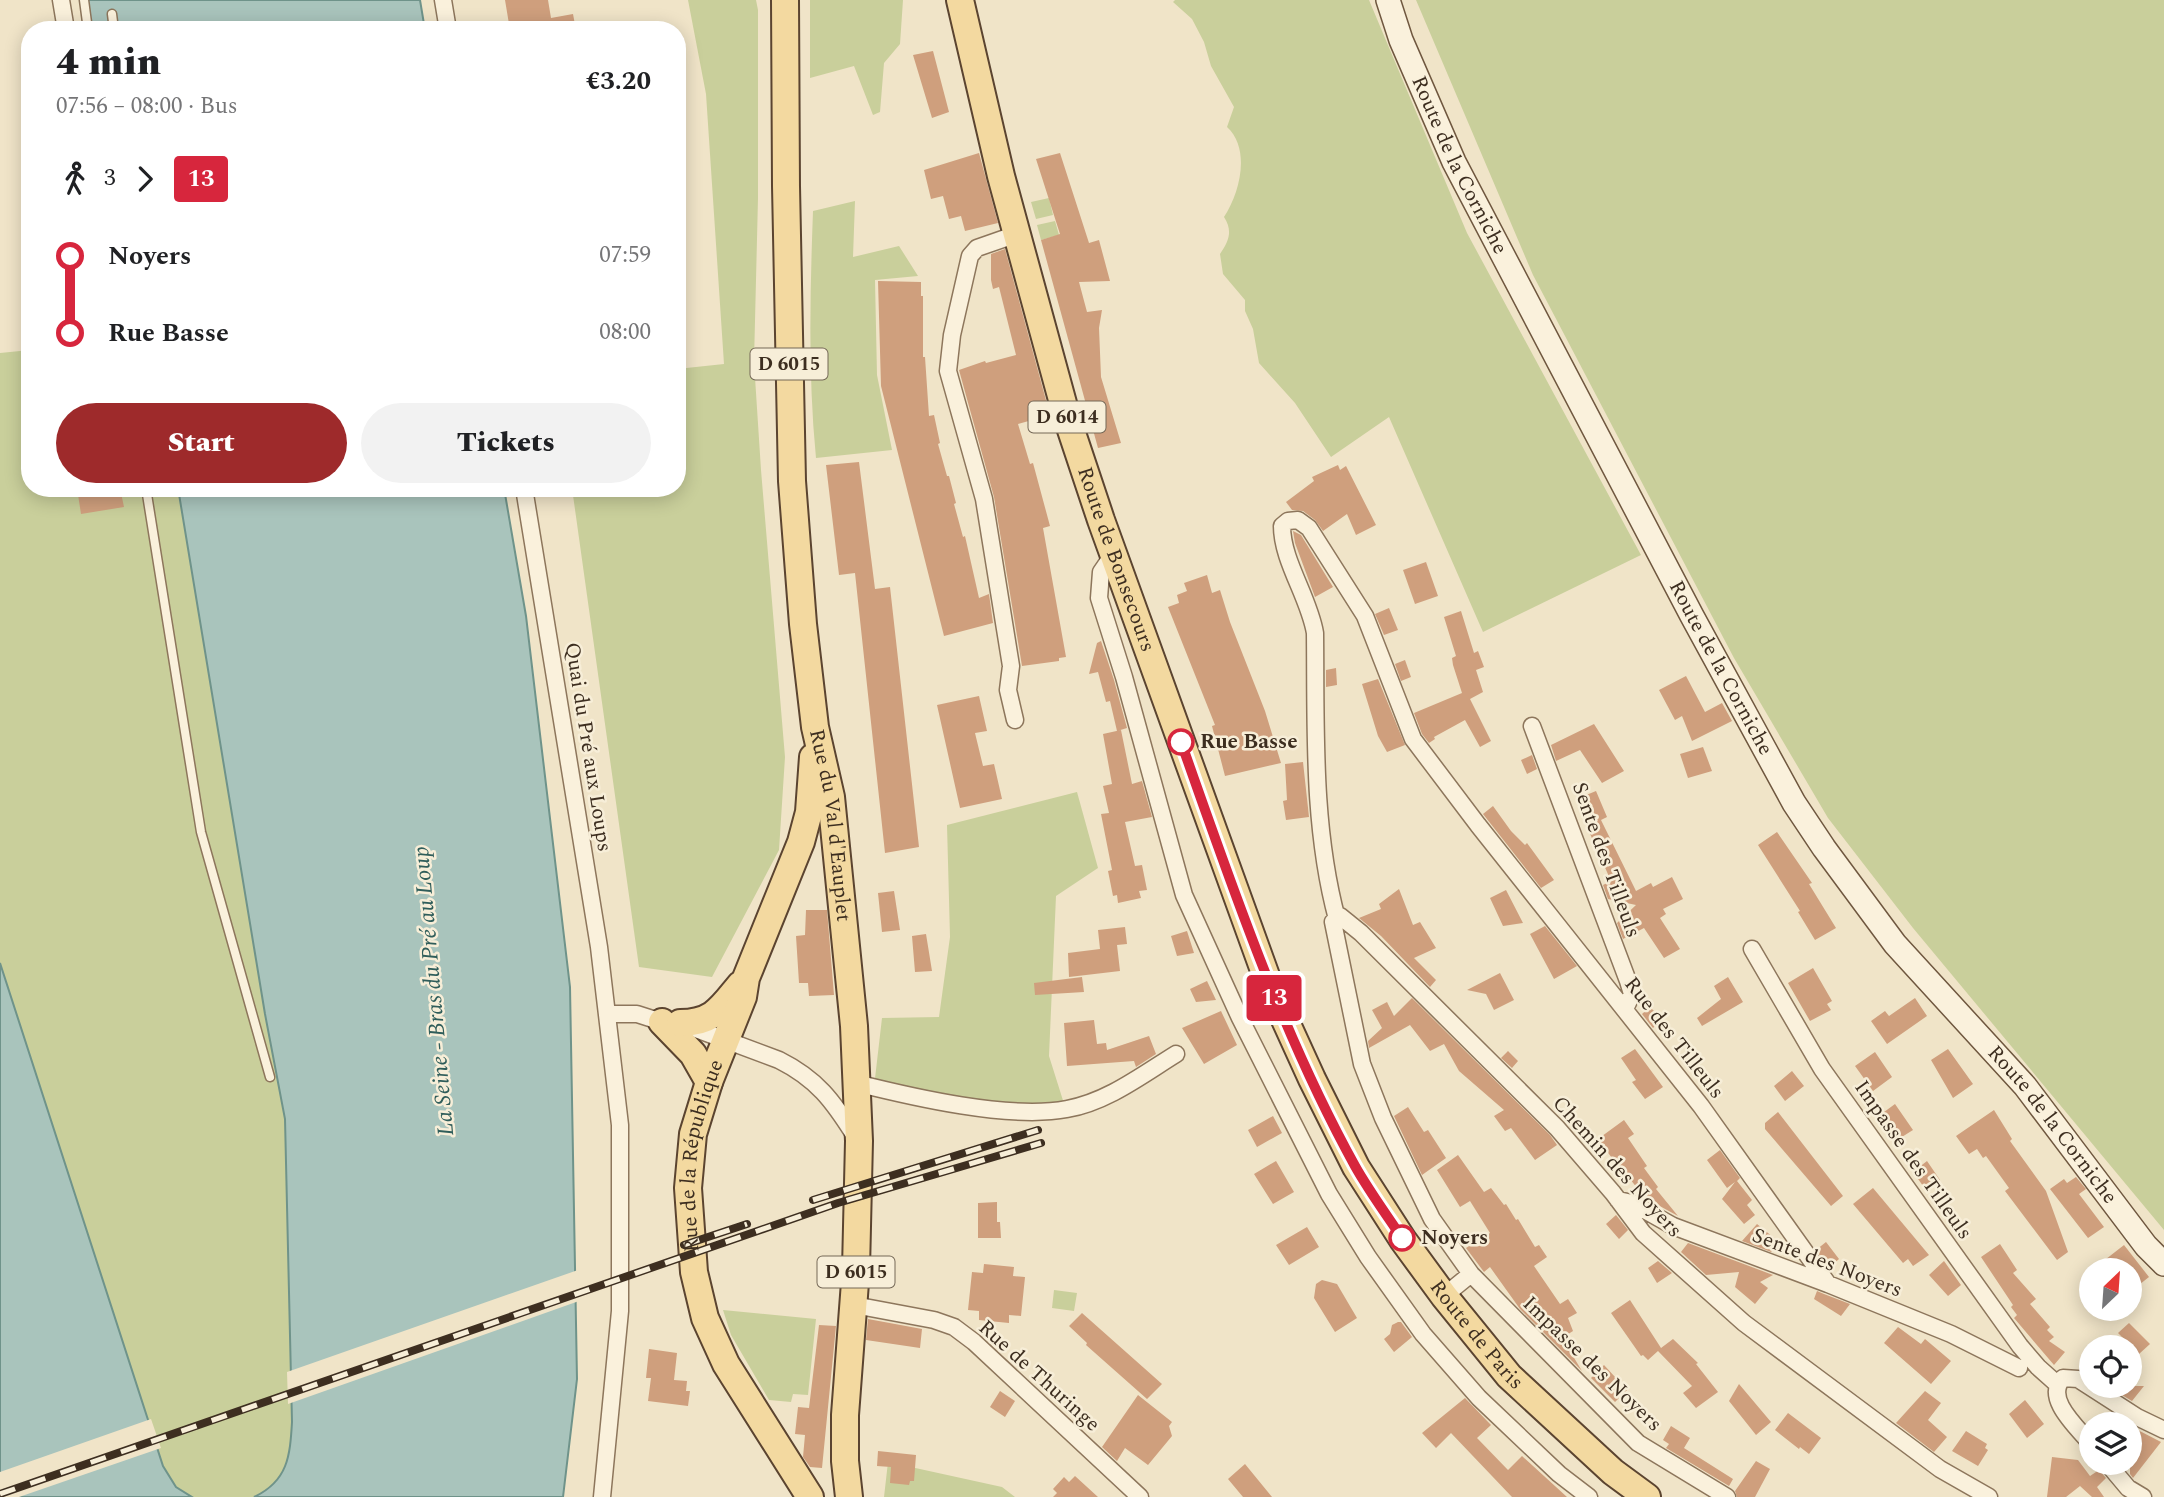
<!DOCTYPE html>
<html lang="en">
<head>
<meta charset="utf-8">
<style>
	body { margin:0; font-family:Spectral,serif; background:#f2f2f2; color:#202124; height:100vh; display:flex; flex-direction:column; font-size:26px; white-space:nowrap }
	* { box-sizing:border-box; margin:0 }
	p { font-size:23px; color:#757577 }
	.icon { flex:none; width:38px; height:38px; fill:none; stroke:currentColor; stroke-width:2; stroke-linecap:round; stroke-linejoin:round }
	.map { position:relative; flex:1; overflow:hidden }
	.side { position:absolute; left:21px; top:21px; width:665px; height:476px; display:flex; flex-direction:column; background:#fff; border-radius:28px; box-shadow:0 4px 18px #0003 }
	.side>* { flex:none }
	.badge { padding:0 14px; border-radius:5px; font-size:24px; line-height:46px }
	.needle { width:46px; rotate:25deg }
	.buttons { position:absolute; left:2079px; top:1258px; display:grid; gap:14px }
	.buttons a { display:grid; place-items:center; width:63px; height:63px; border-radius:50%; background:#fff; box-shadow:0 4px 18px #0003; font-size:35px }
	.map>.badge { position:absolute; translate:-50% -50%; box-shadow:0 0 0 4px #fff }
	.legs { display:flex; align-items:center; gap:10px; height:77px; padding:0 35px; font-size:23px }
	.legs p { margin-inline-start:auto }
	.headline { display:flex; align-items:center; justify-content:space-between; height:119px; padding:0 35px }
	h1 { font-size:38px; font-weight:800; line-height:52px }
	.cta { display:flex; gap:14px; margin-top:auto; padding:14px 35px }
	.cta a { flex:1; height:80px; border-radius:42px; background:#9e2a2b; color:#fff; font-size:28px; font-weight:800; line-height:80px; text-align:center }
	.cta a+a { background:#f2f2f2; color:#202124 }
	ul { padding:0 35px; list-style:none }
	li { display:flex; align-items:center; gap:24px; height:77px; font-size:26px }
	li i { display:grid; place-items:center; width:10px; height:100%; margin:0 9px; background:currentColor }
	li i::after { content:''; width:18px; height:18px; margin:-9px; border:5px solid; border-radius:50%; background:#fff }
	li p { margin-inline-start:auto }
	li:first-child i { background:linear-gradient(#0000 50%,currentColor 0) }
	li:last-child i { background:linear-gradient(currentColor 50%,#0000 0) }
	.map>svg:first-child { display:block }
	.green { fill:#c9cf9b }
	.water { fill:#a9c4bc; stroke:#6f938a; stroke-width:2 }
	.pier { fill:#f0e4c8 }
	.building { fill:#cf9f7d }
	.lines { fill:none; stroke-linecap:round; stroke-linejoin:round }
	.lane-casing { stroke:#8d765c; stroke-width:11 }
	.street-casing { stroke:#8d765c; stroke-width:19 }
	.secondary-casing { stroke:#6f573f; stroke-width:26 }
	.primary-casing { stroke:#5b4430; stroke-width:30 }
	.lane { stroke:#faf1dc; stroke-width:8 }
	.street { stroke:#faf1dc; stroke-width:16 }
	.secondary { stroke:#faf1dc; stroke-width:23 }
	.primary { stroke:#f3d9a0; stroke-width:26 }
	.rail-casing { stroke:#3d2e20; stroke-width:8 }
	.rail { stroke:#f7eed8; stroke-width:5; stroke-dasharray:16; stroke-linecap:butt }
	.line-1-casing { stroke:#fff; stroke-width:16 }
	.line-1 { stroke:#d7263d; stroke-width:10 }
	.stop-1-dot { fill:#fff; stroke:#d7263d; stroke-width:3.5 }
	.labels { text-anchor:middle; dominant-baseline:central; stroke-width:5; stroke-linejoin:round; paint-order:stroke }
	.shield { fill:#f7eed8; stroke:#756857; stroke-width:2 }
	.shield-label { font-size:19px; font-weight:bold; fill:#3d2e20 }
	.street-label { font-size:21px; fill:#3d2e20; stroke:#f7eed8 }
	.stop-label { font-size:21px; font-weight:bold; fill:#3d2e20; stroke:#f7eed8; text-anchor:start }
	.water-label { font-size:23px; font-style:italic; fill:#2f5d5a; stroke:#f7eed8 }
</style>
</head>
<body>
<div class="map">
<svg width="2164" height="1497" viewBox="0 0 2164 1497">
	<rect width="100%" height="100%" fill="#f0e4c8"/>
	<path class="green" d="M688,0h68l2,10v188l-4,164 7,108 24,287 -6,93 -67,127 -73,-10 -67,-479h105v-119l47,-5 -18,-270z
		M810,0h93l-3,44 -16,19 -4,49 -7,3 -19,-49 -44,12z
		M1175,0h194l98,233 174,322 -158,77 -94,-215 -58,40 -36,-54 -36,-40 -6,-34 -8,-18v-11l-22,-26 -3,-20c9,-13 13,-23 4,-37 16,-24 27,-68 3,-90l7,-20 -23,-41 -7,-24 -12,-23 -19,-17z
		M1416,0h748v1230l-251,-302 -85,-110 -94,-160 -201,-383z
		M1049,198l4,17 -17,4 -5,-17z
		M855,201l-2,56 46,-11 19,30 -43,4 2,95 15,75 -76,8c-8,-82 -6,-164 -3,-247z
		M1055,221l4,14 -18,5 -4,-15z
		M30,350v138h148l87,526 20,105 7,303 -2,31 -8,22 -16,16 -12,6h-62l-16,-10 -13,-21 -163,-503v-610z
		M1077,792l21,76 -42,28 -7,160 17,54 -48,1 -144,-24 8,-69 57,-1 11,-80 -3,-112z
		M1054,1290l23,3 -3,18 -22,-3z
		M723,1310l93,9 -8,76 -15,-1 -2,8 -22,-2 -38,-65z
		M888,1462l114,25 13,10h-131z"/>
	<path class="water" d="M84,0h336l5,30h-337z
		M178,488h326l22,128 44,371 7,392 -14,118h-309c34,-16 36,-41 38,-75l-7,-303 -20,-105z
		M0,963l163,503 13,21 16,10h-192z"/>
	<path class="pier" d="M578,1270l1,31 -291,103 -1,-32z
		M151,1419l10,29 -142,49h-19v-25z"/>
	<path class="building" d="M505,0h43l3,18 22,-4 3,16h-66z
		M933,51l16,61 -17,6 -19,-63z
		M979,153l19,70 -33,8 -4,-15 -12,3 -6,-23 -12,3 -7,-29z
		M1060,153l29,90 10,-3 11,41 -31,1 8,30 15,-2 -3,18 2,49 20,66 -23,5 -57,-208 19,-6 -24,-75z
		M1005,249l45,166 -32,9 12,40 3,-1 17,63 -7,2 23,129 -7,1v3l-37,5 -28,-169 -35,-127 26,-9 1,2 30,-8 -17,-68 -6,2 -2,-9v-26z
		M878,281l43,1v14h2v61h2l4,59 5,-1 6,28 -2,1 9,32h2l7,27 -2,1 9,33 2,-1 14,62 10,-4 4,29 -49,13 -63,-250z
		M859,462l16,127 15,-2 29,260 -34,6 -30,-280 -16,2 -13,-110z
		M1338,465l2,5 6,-4 30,59 -20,10 -9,-21 -24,17 -8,-11 -12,-9 -11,-1 -6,-8 28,-21 -2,-4z
		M77,488h43l4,19 -43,7z
		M1293,531l8,4 32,52 -18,10 -20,-54z
		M1426,562l12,34 -23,8 -12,-34z
		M1207,575l5,18 8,-3 10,32 35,89 16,52 -56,13 -13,-50 3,-1 -47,-118 11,-4 -2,-8 10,-4 -3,-8z
		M1389,608l9,22 -14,5 -9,-21z
		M1461,611l13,42 4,-2 6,16 -8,3 7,22 -13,7 21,42 -11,6 -15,-27 -31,17 1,2 -6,4 -7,-9 -8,-21 48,-20 -9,-28 -1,-7 4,-2 -12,-39z
		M1101,641l13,39 13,48 -10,3 -7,-30 -4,1 -8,-30 -9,2 8,-31z
		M1405,660l6,17 -10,4 -6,-17z
		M1336,668l1,17 -11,2v-17z
		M1686,676l19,36 17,-9 10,18 -40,20 -10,-25 -7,4 -16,-30z
		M1378,679l27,66 -18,7 -9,-16 -16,-52z
		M979,696l8,35 -12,2 8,33 11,-2 8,35 -42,9 -23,-103z
		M1594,724l30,47 -22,12 -22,-33 -24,11 -5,-16z
		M1121,730l11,54 10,-3 10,36 -27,5 10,44 7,-1 5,25 -8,1 2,7 -23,5 -1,-8 -4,1 -5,-25 4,-1 -11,-56 8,-1 -6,-27 9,-2 -9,-50z
		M1703,747l9,24 -24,7 -8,-24z
		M1532,755l5,14 -10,5 -6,-14z
		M1303,762l6,55 -23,3 -3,-19 4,-1 -2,-36z
		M1596,791l11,26 -6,3 35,71 15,-8 2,4 19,-10 11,22 -20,10 3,5 -6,4 20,31 -16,9 -20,-30 -21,11 -6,-16 19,-18 -28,-6 -5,-14 8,-4 -24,-54 -5,-13 3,-1 -6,-15z
		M1493,806l18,25 14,14 2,-2 27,37 -13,8 -58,-74z
		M1777,832l35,51 -3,1 27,44 -21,12 -17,-28 2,-1 -42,-66z
		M1399,889l14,36 7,-3 16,26 -22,10 22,22 -6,7 -49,-51 -22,-18 22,-9 -2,-5z
		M1506,890l17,33 -20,3 -13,-28z
		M894,891l6,39 -18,2 -4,-39z
		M806,910h21l7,85 -25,1 -1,-13h-9l-3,-47 9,-1z
		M1545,926l32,40 -23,13 -24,-45z
		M1125,927l2,17 -10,1 3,26 -51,6 -1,-24 32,-4 -2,-19z
		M1187,931l7,22 -17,3 -6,-20z
		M926,934l6,37 -17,1 -3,-36z
		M1813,968l19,33 -5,3 4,6 -21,11 -22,-38z
		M1500,973l14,27 -20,10 -8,-16 -19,-4z
		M1082,977l2,15 -49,3 -1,-12z
		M1728,977l15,25 -41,24 -5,-8 24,-19 -7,-13z
		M1207,981l9,19 -20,2 -6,-13z
		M1412,998l138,137 7,10 -22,15 -24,-32 -6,3 -11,-15 10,-6 -45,-39 -15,-27 -14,7 -20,-26 -41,23 -1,-7 14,-13 -10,-18 15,-8 7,14z
		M1915,998l12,18 -40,28 -16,-23 14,-10 4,5z
		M1650,1007l12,12 -9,9 -11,-14z
		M1221,1011l16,34 -33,19 -22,-36z
		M1094,1020l3,24 9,-1 1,7 42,-14 7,18 -20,13 -2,-6 -67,5 -3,-43z
		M1635,1049l28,38 -18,12 -13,-17 4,-2 -15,-22z
		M1948,1049l25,35 -20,14 -22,-38z
		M1508,1051l10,10 -6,7 -11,-10z
		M1875,1052l17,25 -19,14 -18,-25z
		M1792,1071l12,15 -19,15 -11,-15z
		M1895,1104l18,26 -16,10 -17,-25z
		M1408,1107l16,25 4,-2 18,28 -24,17 -28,-59z
		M1994,1110l18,29 -2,2 36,50 22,61 -11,8 -52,-69 4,-3 -23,-32 -3,2 -6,-9 -8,5 -13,-18z
		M1778,1112l65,84 -12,10 -66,-77v-6z
		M1273,1116l9,17 -25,14 -9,-17z
		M1624,1120l10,14 -6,4 19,28 -3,2 14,19 -2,2 22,27 -33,-18 -15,-19 -2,1 -30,-41z
		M1720,1150l20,28 -3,3 15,19 -5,5 8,10 -11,9 -22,-25 13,-17 -8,6 -20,-28z
		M1458,1155l26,37 7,-4 13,17 2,-1 10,16 2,-1 17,28 4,-2 8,12 -13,9 26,38 8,-5 9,14 -9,5 5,13 -11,7 20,33 -62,-62 -30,-42 -6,5 -18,-24 24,-15 -20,-32 -10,6 -23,-37z
		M1276,1161l18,31 -21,12 -19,-30z
		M1927,1161l13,19 -14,10 -13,-18z
		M2076,1177l10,12 -7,5 25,33 -16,11 -38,-49 14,-10 3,4z
		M1873,1188l56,67 -16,11 -5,-7 -5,4 -50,-59z
		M997,1202v20h3l1,16h-23v-35z
		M1616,1215l12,15 -9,9 -13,-15z
		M1757,1224l22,18 -8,10 -29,-11z
		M1307,1227l12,20 -30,18 -13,-20z
		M1826,1242l13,17 -10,9 -13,-18z
		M1688,1243l85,32 -13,7 8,6 -13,16 -20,-17 4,-15 -33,3 -25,-23z
		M2000,1244l17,26 -4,3 23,26 -6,5 20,23 -3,3 7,7 -5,4 16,11 -11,13 -40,-47 3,-3 -6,-8 2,-2 -32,-48z
		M2124,1245l25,32 -19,15v-22h-38z
		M1658,1261l14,12 -15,10 -9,-15z
		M1944,1261l17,24 -13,11 -19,-21z
		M984,1264l30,3 -1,9 12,1 -4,39 -12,-1v8l-30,-3v-9l-11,-1 4,-38 11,1z
		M1322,1280l15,4 20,34 -22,14 -21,-34 2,-14z
		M1817,1291l7,3 26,10 -9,12 -27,-17z
		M1630,1300l31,48 12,-9 25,24 -2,1 22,28 -22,16 -13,-15 9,-7 -34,-35 -10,9 -5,-5 -2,1 -30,-43z
		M1082,1313l80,71 -15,15 -61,-54 1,-2 -18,-17z
		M868,1319l54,10 -2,19 -54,-8z
		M1398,1322h3l11,15 -18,15 -10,-13 6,-5 2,-9z
		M2129,1323l21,21 -11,10 -21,-21z
		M819,1325l17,1 -14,142 -12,-1 -7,-10 2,-22 -10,-1 3,-27 11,1z
		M1898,1327l23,17 4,-5 26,22 -20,23 -47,-41z
		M649,1349l28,4 -3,27 13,1 -1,10h4l-2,15 -40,-5 3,-23h-5z
		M1604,1365l23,25 -12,12 -24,-24z
		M1739,1384l32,38 -15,13 -27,-34z
		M2114,1386h30l-12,15 -20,-12z
		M1000,1391l15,10 -10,16 -15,-10z
		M1925,1391l16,12 -13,17 19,17 -13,15 -38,-29z
		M1138,1395l34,27 -3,4 3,10 -24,29 -23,-17 -8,13 -15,-14z
		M1465,1398l26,27 -14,13 31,32 14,-14 45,41h-55l-61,-64 -15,15 -14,-15z
		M2025,1400l19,24 -17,14 -18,-24z
		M1788,1413l33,25 -12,16 -9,-7 -1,2 -24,-19z
		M1671,1426l19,12 -6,10 49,31 -4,7 -63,-38 3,-4 -6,-4z
		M2130,1426l31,16 -28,36 -3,-4z
		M1966,1431l21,13 -2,4 3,2 -10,16 -26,-15z
		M878,1451l38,4 -2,26h-4l-1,4 -19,-2 1,-16 -14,-1z
		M2052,1457l26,3 12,16 9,-6 7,8 -9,9 7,10h-12l-12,-11 -14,11h-19z
		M1756,1461l14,8 -15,28h-18l-2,-6z
		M1245,1464l27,33h-29l-15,-18z
		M1075,1476l23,21h-45l4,-4 -4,-4 11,-12 5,5z"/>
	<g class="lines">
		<defs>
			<path id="lane" d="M84,0l4,30
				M112,14l2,16
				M146,488l55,344 69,245"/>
			<path id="street" d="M61,0l5,30
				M443,0l5,30
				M524,488l75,459 21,178v186l-18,186
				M1114,553l-13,19 -2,26 25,79 60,218 56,123 89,176 39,63 55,77 56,64 80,76 30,23
				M1015,720l-7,-30 3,-24 -27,-167 -36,-128 4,-36 18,-79 7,-8 40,-14
				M1532,726l96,255 4,13 -7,15
				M1337,919l3,-3 21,17 196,195 56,65 30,40 101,90 196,146 49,28
				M1752,949l70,120 198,277 18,21 19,17
				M608,1014h29l25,8 18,1 99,37c38,19 54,41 76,76
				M856,1083c56,14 154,37 211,26 40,-7 75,-34 109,-55
				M1618,1200l14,3 41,23 155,58 123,50 68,34
				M1444,1296l27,-22
				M854,1305l80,15 20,7 20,15 166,155
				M2091,1444c-13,-16 -48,-46 -28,-66l15,1 59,38 27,13
				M2107,1463l21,25 15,9
				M1727,1497l-89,-54 -167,-169 -39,-55 -49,-101 -21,-54 -29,-142 4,-3c-25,-93 -21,-191 -22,-286 -6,-36 -33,-72 -33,-107l6,-5 10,-1 11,8 56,88 48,123 65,86 223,281 127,178"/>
			<g id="secondary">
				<path id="s1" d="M1388,0l13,40 53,122 238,454 102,187 30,45 71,96 130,142 121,160 18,18"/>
			</g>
			<g id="primary">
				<path id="s2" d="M785,0l1,186 6,295 11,143 12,103 16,70 23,229 5,115 -3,128 -11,146v46l4,36"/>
				<path id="s3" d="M960,0l41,176 66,242 34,102 169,467 42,92 44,88 47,73 41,56 65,80 104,96 34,25"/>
				<path d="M662,1022l31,32 16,28"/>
				<path d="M680,1023c33,0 41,-15 60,-38"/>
				<path id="s4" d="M810,1497l-84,-133 -21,-46 -11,-46 -6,-84 5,-54 16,-52 34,-85 3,-19 55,-136 8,-30 4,-55"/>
			</g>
		</defs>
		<use href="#lane" class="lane-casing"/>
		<use href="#street" class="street-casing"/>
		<use href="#secondary" class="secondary-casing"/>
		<use href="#primary" class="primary-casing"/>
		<use href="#lane" class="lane"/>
		<use href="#street" class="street"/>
		<use href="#secondary" class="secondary"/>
		<use href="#primary" class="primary"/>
		<defs>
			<path id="rail" d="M813,1200l225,-70
				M684,1245l63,-21
				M0,1494l838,-291 203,-60"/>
		</defs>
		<use href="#rail" class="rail-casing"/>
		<use href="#rail" class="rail"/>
	</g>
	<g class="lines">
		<defs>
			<path id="line-1" d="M1181,742c51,144 100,290 174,424 14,25 31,48 47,72"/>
		</defs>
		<use href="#line-1" class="line-1-casing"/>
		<use href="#line-1" class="line-1"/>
	</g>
	<g class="stop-1-dot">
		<circle cx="1181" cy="742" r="12"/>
		<circle cx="1402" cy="1238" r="12"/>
	</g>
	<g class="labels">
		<g class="shield">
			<rect x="750.5" y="348.5" width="77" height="31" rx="5"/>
			<rect x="1028.5" y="401.5" width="77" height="31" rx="5"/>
			<rect x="817.5" y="1256.5" width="77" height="31" rx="5"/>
		</g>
		<g class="shield-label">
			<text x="789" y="364">D 6015</text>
			<text x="1067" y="417">D 6014</text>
			<text x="856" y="1272">D 6015</text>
		</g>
		<g class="street-label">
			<text stroke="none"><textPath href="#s1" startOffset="180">Route de la Corniche</textPath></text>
			<text stroke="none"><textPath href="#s3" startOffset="581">Route de Bonsecours</textPath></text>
			<text stroke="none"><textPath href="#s1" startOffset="747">Route de la Corniche</textPath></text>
			<text transform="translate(588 747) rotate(81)">Quai du Pré aux Loups</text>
			<text stroke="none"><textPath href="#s2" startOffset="828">Rue du Val d'Eauplet</textPath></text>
			<text transform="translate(1606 860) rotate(70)">Sente des Tilleuls</text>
			<text transform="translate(1674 1038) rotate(52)">Rue des Tilleuls</text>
			<text stroke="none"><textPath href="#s1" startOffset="1314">Route de la Corniche</textPath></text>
			<text stroke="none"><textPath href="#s4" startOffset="373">Rue de la République</textPath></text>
			<text transform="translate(1913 1160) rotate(55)">Impasse des Tilleuls</text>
			<text transform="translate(1617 1167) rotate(48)">Chemin des Noyers</text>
			<text transform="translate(1827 1263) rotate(21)">Sente des Noyers</text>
			<text stroke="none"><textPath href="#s3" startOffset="1442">Route de Paris</textPath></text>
			<text transform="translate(1592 1364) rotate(44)">Impasse des Noyers</text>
			<text transform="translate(1039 1376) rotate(42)">Rue de Thuringe</text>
		</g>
		<g class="stop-label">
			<text x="1200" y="742">Rue Basse</text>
			<text x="1421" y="1238">Noyers</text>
		</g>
		<g class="water-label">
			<text transform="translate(434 991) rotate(-95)">La Seine - Bras du Pré au Loup</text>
		</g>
	</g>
</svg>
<div class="buttons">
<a><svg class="needle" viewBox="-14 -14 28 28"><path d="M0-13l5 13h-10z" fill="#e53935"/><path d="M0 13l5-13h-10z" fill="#757577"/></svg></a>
<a><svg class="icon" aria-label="locate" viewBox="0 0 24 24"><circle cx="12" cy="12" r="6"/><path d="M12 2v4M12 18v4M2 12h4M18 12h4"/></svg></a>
<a><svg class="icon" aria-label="layers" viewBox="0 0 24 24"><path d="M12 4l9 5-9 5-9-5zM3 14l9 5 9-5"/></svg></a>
</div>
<b class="badge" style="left:1274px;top:998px;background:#d7263d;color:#fff">13</b>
<section class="side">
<div class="headline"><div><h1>4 min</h1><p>07:56 – 08:00 · Bus</p></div><b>€3.20</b></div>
<div class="legs"><svg class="icon" aria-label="walk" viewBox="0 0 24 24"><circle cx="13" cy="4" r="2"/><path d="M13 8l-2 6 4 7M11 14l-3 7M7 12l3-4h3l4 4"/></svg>3<svg class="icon" aria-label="forward" viewBox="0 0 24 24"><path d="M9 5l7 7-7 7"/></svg><b class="badge" style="background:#d7263d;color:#fff">13</b></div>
<ul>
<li><i style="color:#d7263d"></i><b>Noyers</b><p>07:59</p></li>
<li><i style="color:#d7263d"></i><b>Rue Basse</b><p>08:00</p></li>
</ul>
<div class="cta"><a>Start</a><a>Tickets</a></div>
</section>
</div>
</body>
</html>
